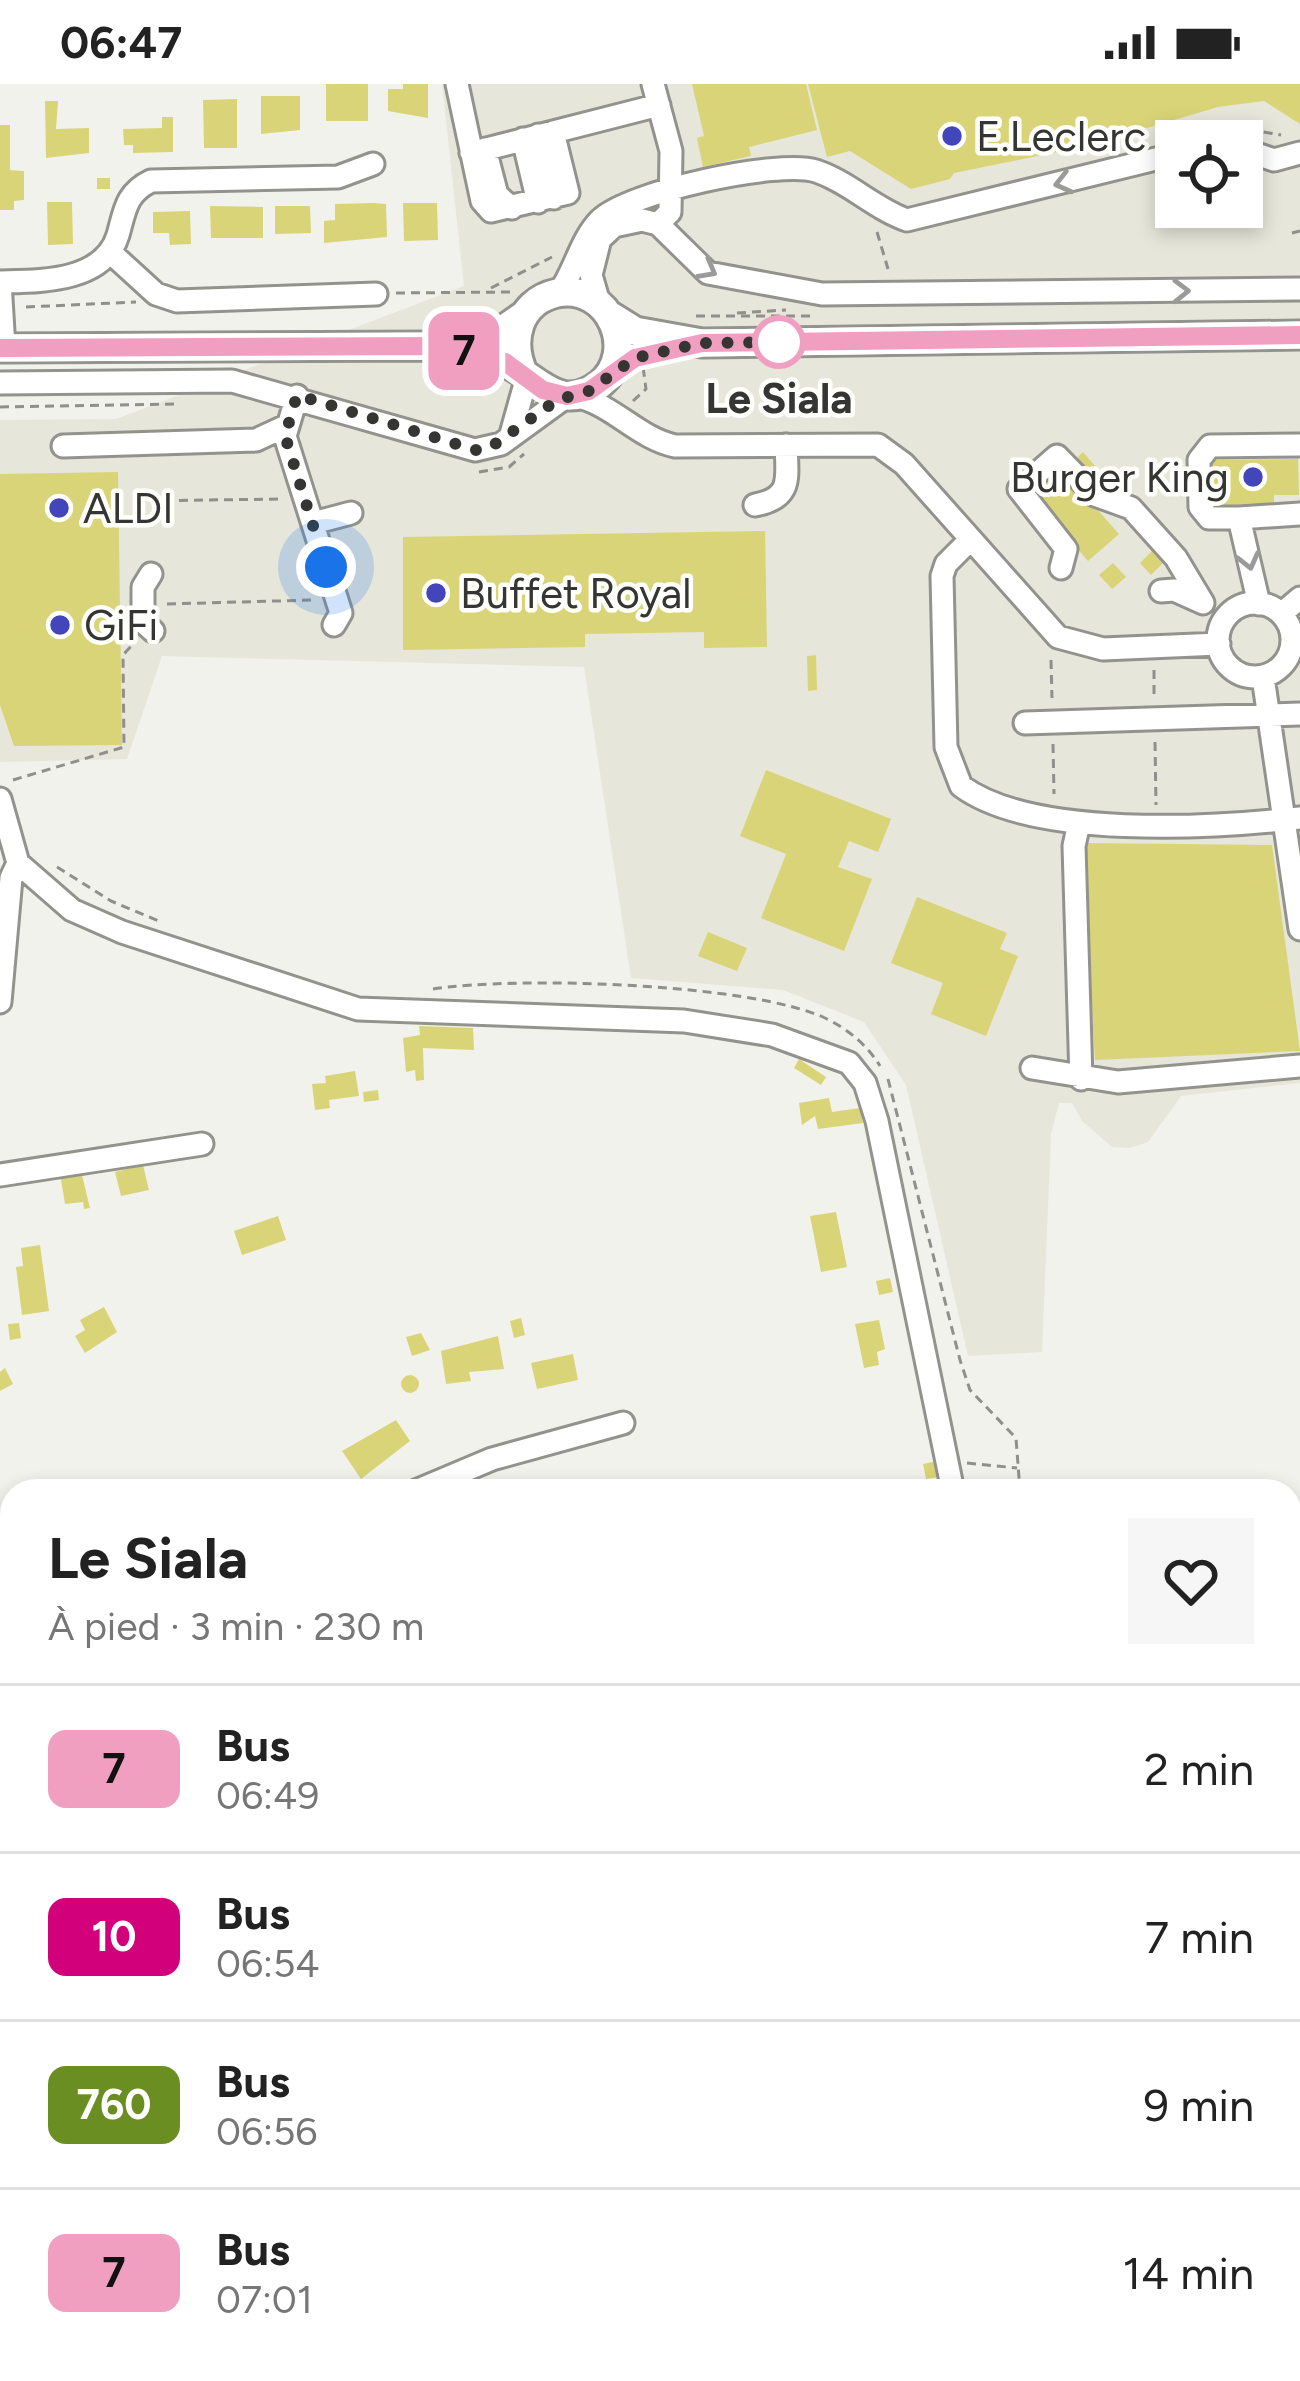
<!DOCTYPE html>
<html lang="fr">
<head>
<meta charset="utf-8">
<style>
	body { margin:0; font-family:Figtree,sans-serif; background:#f6f6f6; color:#222; height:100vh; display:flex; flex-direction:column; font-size:45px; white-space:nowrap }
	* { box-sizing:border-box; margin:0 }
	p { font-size:39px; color:#767676 }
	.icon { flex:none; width:66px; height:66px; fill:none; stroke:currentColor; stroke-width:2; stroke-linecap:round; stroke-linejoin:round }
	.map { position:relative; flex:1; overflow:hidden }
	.panel { position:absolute; left:0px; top:1395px; width:1302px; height:903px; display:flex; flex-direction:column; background:#fff; border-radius:36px 36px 0 0; box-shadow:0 6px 18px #0003 }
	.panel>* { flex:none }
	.badge { padding:0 24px; border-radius:18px; font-size:42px; line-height:78px }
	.tools { position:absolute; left:1155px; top:36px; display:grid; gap:24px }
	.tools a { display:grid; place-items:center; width:108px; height:108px; border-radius:0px; background:#fff; box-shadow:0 6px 18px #0003; font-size:60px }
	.you { position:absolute; width:60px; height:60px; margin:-30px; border:9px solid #fff; border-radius:50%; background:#1a73e8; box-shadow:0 0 0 18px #1a73e833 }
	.map>.badge { position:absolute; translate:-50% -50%; box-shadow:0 0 0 6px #fff }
	.round { display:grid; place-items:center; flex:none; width:126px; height:126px; border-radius:0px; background:#f6f6f6 }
	.head { display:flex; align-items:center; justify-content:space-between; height:204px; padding:0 48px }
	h1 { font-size:57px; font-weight:700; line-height:90px }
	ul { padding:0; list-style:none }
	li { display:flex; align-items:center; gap:36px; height:168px; padding:0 48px; border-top:3px solid #e0e0e0 }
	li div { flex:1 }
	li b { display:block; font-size:45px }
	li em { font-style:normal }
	li .badge { min-width:132px; font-weight:700; text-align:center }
	.status { display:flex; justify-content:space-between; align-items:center; height:84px; padding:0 60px; background:#fff; direction:ltr }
	.status svg { height:33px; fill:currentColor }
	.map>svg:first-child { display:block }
	.built { fill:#e6e6da; fill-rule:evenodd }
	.building { fill:#dad478 }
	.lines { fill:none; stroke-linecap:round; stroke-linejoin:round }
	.minor-casing { stroke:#93938e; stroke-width:27 }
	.major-casing { stroke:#93938e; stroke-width:33 }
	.path { stroke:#8f8f8b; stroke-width:3; stroke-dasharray:9 6; stroke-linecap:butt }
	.minor { stroke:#fff; stroke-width:21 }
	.major { stroke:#fff; stroke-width:27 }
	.oneway { stroke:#9a9a99 }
	.line-casing { stroke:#fff; stroke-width:27 }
	.line { stroke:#f19fc1; stroke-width:18 }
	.walk { stroke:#353533; stroke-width:12; stroke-dasharray:0 21.6 }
	.poi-dot { fill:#4345ba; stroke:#fffffc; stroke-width:4.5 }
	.stop-dot { fill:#fff; stroke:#f19fc1; stroke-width:6 }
	.labels { text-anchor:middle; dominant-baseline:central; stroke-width:9; stroke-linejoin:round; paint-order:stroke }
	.poi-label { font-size:42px; fill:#353533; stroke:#fffffc; text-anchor:start }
	.stop-label { font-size:42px; font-weight:bold; fill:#353533; stroke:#fffffc }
</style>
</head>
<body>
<div class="status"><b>06:47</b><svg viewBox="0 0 49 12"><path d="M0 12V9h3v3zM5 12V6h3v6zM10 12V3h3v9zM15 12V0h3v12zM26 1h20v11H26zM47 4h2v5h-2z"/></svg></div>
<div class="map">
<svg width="1300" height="2297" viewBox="0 0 1300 2297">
	<rect width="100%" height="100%" fill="#f2f2ec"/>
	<path class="built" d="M442,0h858v999l-119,13 -33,46 -18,6 -18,-1 -30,-26 -10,-18h-13l-8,31 -9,218 -74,4 -62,-271 -42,-63 -81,-32 -152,-12 -47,-311 -422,-11 -35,103 -127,3v-342l116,-1 348,-133zM1176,57h66v66h-66z"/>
	<path class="building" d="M326,0h42v37h-42z
		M403,0h25v34l-40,-7v-22h15z
		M692,0h114l11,46 -68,17 2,9 -48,11 -6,-29 7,-2z
		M808,0h492v40l-36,-23 -46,6 -112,33 -12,-7 -20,5 -7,12 -113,23 -4,6 -39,10 -61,-38 -23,6z
		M261,12h39v34l-39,4z
		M237,15v49h-33l-1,-48z
		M45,17h13l-2,28 33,-1v25l-43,5z
		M162,33h11v35l-40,1v-8h-9l-1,-16 39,-1z
		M0,41h10v45l14,1v29l-10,1v9h-14z
		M97,94h13v11h-13z
		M47,118h25l1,42 -25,1z
		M374,119l12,1 1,33 -63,6v-22l11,-1v-16z
		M403,119h34l1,37 -34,1z
		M210,122l53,1v31h-52z
		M275,122h35l1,27 -36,1z
		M190,127l1,33 -21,1 -1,-12h-16v-21z
		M1083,368l12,14 -9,7 -11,-13z
		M1298,375l1,36h-25v10l-66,1v-46z
		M1056,379l63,71 -31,27 -62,-72z
		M118,388l4,273 -108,1 -14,-41v-231z
		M765,447l2,116 -63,1v-16l-119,2v13l-182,3v-113z
		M1154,465l11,12 -14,14 -11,-12z
		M1113,479l13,14 -14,12 -13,-14z
		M816,571l1,35 -9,1 -1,-35z
		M766,686l125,49 -13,33 -29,-11 -11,26 34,12 -28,72 -83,-33 25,-64 -46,-18z
		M1082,759l190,2 28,206 -205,9z
		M917,813l90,36 -7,16 18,7 -32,80 -55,-22 12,-31 -52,-20z
		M708,848l39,16 -10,23 -39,-15z
		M419,942l54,2 1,22 -51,-2 1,32 -8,1 -1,-11 -9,2 -3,-34 17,-3z
		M799,975l27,18 -5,8 -27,-17z
		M355,987l4,25 -30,4 1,8 -15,2 -3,-26 14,-1 -1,-7z
		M378,1006l1,10 -15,2 -1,-10z
		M829,1014l3,14 28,-4 3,15 -45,6 -3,-13 -13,9 -3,-22z
		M143,1081l6,25 -28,6 -6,-24z
		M81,1087l9,37 -6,1 -1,-7 -18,2 -5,-30z
		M836,1128l11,55 -26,5 -11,-56z
		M278,1132l8,24 -44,15 -8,-24z
		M40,1161l9,66 -27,4 -6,-48 7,-1 -2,-18z
		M890,1194l3,14 -14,3 -3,-14z
		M104,1223l13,25 -32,21 -10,-17 10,-6 -5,-10z
		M521,1234l4,17 -11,3 -4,-17z
		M879,1236l6,29 -8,3 2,13 -15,3 -9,-44z
		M19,1239l2,15 -11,2 -2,-16z
		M421,1249l9,17 -18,6 -6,-19z
		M498,1252l6,33 -35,3 2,9 -25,3 -5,-33z
		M573,1270l5,26 -41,9 -6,-26z
		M5,1284l8,16 -13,7v-19z
		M401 1300a9 9 0 1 1 18 0a9 9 0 1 1-18 0Z
		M396,1336l14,21 -49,38 -19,-28z
		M937,1377l1,16 -12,2 -3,-15z
		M729,1395l2,12h-40l12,-7z
		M607,1397l1,10h-46v-2z
		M12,1683v40l-12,2v-29l6,-1 -2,-11z
		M0,1949h12v22l-12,1z
		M0,2038h12v31l-12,1z
		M159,2286h32l3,11h-36z"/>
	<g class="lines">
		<defs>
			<path id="minor" d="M457,0l25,117 9,10 77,-18 -15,-61
				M653,0l18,67 -1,61 -12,12
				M538,51l16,63
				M523,55l15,63
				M485,65l12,46 15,13
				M1242,65l32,11 26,-7
				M471,69l188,-48
				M110,168l46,42 21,7 199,-7
				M0,198l4,66
				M2,198c39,-1 102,0 116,-47 7,-25 8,-42 33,-54l187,-4 35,-13
				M559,209c16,-23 22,-54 41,-73 28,-28 179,-61 216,-49 33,11 59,38 91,49l269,-66
				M599,219l-8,-28 9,-36 14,-13 28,-6 16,4 50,49 114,21 478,-5
				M0,299l232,-2 243,69 26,-6 66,-48
				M297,312l-12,40 56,177 -7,12
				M574,312c38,7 63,42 101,50l203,-1 26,19 154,173 45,12 116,-5
				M511,350l16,-57
				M63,362l193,-6 30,-14
				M755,421c38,-7 32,-27 31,-60
				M1239,434l61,-4
				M313,439l38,-10
				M970,456l-24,24 -4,12 4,171 15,39c72,53 252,42 339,32
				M1061,484l5,-19 -47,-60 38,-33 38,39 36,13 45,50 27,45 -29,-13 -13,1
				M151,490l-8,13v35l10,9
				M1218 556a37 37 0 1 1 74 0a37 37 0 1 1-74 0Z
				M1259,520l-20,-86h-30l-9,-11 -1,-47 11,-14 90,-1
				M1281,530l19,-16
				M1263,593l37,252
				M1025,639l275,-9
				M0,715l18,64 54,47 50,22 236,77 326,12 88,14 77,28 16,20 12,38 76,370
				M1079,739l-5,23 7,233
				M0,918l11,-124 7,-15
				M1032,984l86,14 182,-16
				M0,1091l202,-31
				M416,1407l76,-32 131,-36
				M0,1601l12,3
				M0,1858l12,6
				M850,2286l4,11
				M0,2293l37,4"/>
			<path id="major" d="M611,232l24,15 67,12 598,-8
				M448,260l56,-15 20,-14
				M0,264l438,-2c21,4 43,7 63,15 34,12 57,55 98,24 41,-33 10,-102 -42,-92 -40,9 -48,49 -33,81"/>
		</defs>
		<use href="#minor" class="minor-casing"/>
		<use href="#major" class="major-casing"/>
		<path class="path" d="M1190,52l46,-9 45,8
			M877,148l11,37
			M1292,149l8,-2
			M491,204l61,-31
			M396,209l116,-1
			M26,223l110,-5
			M737,229l49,-3
			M696,232h116
			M633,317l13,-12 -4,-30
			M0,323l174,-3
			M479,388l30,-5 15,-13
			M134,417l148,-2
			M167,520l146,-4
			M1051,576l1,38
			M1154,586v27
			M1155,658l1,63
			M1053,660l1,50
			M13,696l111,-33 -1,-92 11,-12
			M57,783l54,34 48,20
			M433,905c84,-13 316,-6 392,29 23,11 42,27 55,48
			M888,995l72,281 10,30 46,48 4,53
			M967,1379l50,5
			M1290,1942l10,11
			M1290,2174l10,15"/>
		<use href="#minor" class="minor"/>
		<use href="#major" class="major"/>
	</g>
	<defs><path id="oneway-chevron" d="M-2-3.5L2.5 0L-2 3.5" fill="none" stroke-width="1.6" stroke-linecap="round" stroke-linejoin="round" transform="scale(3)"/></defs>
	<g class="oneway">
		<use href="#oneway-chevron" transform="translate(1063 99) rotate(166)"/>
		<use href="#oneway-chevron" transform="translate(708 186) rotate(29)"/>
		<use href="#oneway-chevron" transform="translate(1181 207) rotate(-1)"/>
		<use href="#oneway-chevron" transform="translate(1249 477) rotate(76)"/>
	</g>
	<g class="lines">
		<defs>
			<path id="line" d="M0,264l438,-2 67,16 38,28 24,6 22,-5 46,-33 67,-15 598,-8"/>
		</defs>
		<use href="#line" class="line-casing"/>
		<use href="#line" class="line"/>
		<path class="walk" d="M326,483l-41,-131 12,-41 179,55 12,-1 69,-49 32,-9 46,-33 67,-15 83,-1h-6"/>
	</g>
	<g class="poi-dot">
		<circle cx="952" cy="52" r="12"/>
		<circle cx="1253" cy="393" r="12"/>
		<circle cx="59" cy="424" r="12"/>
		<circle cx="436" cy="509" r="12"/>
		<circle cx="60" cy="541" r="12"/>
	</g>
	<circle class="stop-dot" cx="779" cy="258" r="24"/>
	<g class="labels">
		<g class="poi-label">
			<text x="976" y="52">E.Leclerc</text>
			<text x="1229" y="393" text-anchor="end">Burger King</text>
			<text x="83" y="424">ALDI</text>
			<text x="460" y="509">Buffet Royal</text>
			<text x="84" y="541">GiFi</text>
		</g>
		<g class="stop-label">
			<text x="779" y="314">Le Siala</text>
		</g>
	</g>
</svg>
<div class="tools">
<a><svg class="icon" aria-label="locate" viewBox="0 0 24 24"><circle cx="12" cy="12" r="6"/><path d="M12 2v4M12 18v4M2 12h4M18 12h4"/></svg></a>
</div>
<div class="you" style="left:326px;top:483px"></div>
<b class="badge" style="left:464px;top:267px;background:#f19fc1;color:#111">7</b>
<section class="panel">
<div class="head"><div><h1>Le Siala</h1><p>À pied · 3 min · 230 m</p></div><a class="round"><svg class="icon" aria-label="heart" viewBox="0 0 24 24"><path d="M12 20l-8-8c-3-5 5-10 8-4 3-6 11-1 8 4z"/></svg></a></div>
<ul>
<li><span class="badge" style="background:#f19fc1;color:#111">7</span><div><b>Bus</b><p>06:49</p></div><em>2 min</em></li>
<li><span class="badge" style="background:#d3007b;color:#fff">10</span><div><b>Bus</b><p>06:54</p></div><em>7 min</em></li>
<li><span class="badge" style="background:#6b8e23;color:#fff">760</span><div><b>Bus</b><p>06:56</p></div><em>9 min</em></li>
<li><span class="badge" style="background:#f19fc1;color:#111">7</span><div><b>Bus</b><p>07:01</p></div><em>14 min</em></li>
</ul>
</section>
</div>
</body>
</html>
